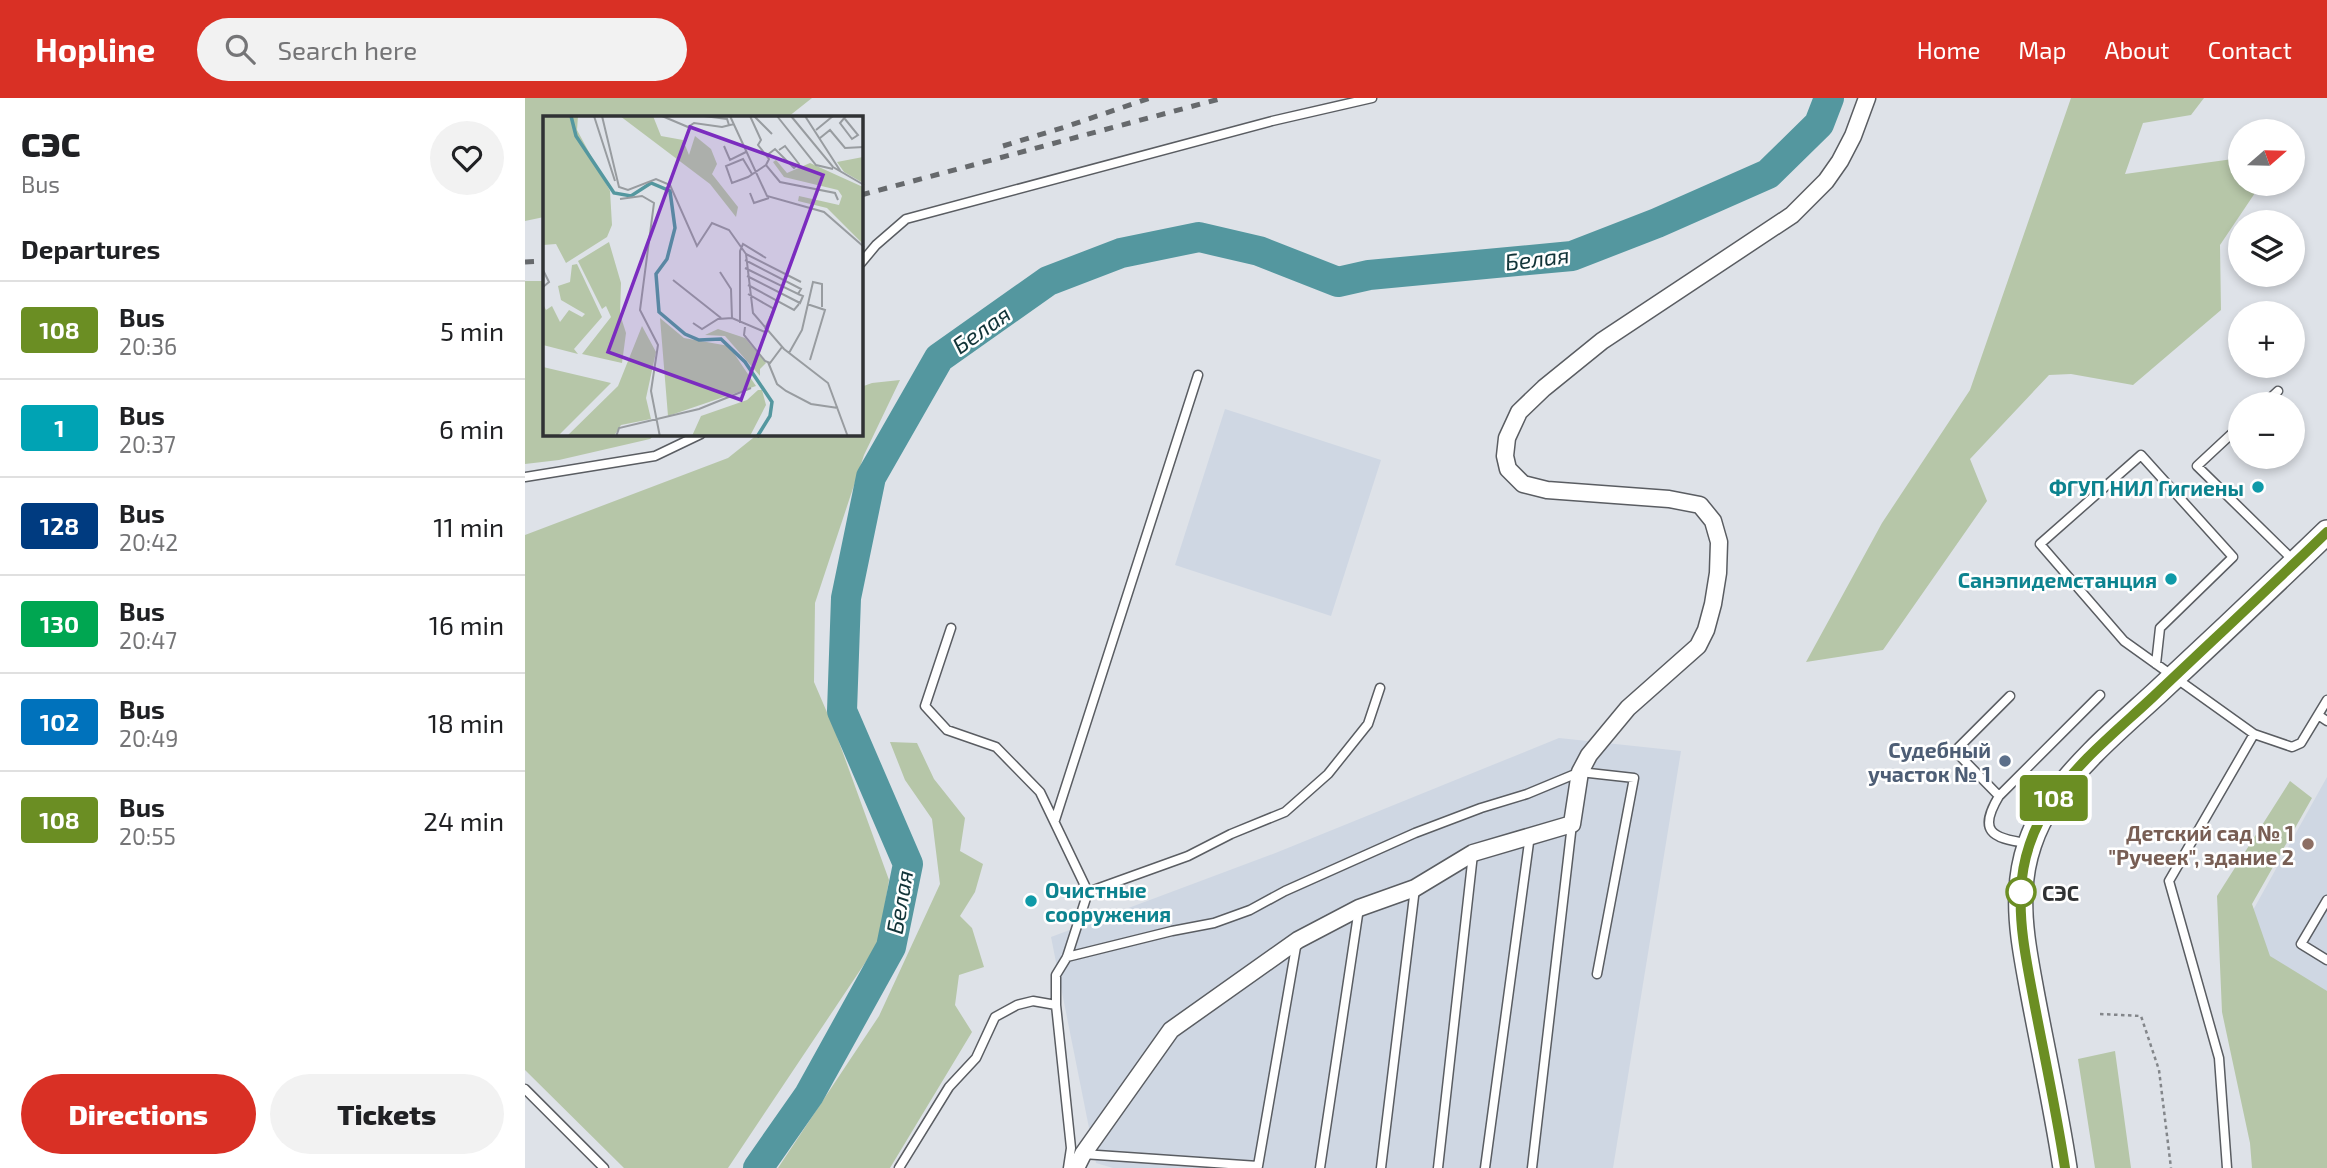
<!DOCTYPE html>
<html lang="en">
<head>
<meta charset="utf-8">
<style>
	body { margin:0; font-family:"Exo 2",sans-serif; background:#f2f2f2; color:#202124; height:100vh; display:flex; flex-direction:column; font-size:26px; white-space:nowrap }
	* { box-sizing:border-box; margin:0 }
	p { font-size:23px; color:#757577 }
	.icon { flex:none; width:38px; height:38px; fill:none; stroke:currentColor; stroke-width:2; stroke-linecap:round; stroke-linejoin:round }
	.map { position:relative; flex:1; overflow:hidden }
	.panel { display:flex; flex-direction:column; background:#fff; width:525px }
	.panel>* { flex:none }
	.badge { padding:0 14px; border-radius:5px; font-size:24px; line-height:46px }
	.needle { width:46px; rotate:70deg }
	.buttons { position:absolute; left:1703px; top:21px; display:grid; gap:14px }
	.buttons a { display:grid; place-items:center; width:77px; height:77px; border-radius:50%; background:#fff; box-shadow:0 4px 10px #0003; font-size:35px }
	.map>.badge { position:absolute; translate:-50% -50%; box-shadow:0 0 0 4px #fff }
	h2 { padding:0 21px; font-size:26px; line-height:63px }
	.round { display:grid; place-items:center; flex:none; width:74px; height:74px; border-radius:37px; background:#f2f2f2 }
	.summary { display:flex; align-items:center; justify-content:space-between; height:119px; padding:0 21px }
	h1 { font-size:33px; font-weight:800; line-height:52px }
	.cta { display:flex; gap:14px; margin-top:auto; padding:14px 21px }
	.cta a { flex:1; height:80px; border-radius:42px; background:#d93025; color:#fff; font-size:28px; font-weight:800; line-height:80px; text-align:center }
	.cta a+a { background:#f2f2f2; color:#202124 }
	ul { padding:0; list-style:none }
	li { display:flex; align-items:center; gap:21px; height:98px; padding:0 21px; border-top:2px solid #e0e0e0 }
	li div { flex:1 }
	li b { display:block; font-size:26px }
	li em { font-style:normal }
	li .badge { min-width:77px; font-weight:700; text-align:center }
	header { display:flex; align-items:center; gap:42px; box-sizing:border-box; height:98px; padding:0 35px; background:#d93025; color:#fff }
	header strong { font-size:33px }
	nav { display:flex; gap:38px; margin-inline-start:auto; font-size:24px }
	.search { width:490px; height:63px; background:#f2f2f2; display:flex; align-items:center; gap:18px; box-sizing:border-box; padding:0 24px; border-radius:38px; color:#757577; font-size:26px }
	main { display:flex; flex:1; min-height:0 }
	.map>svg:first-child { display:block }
	.built { fill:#cfd7e3 }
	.green { fill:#b6c6a8 }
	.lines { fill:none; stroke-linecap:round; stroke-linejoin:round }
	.river { stroke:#54979f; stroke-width:30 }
	.lane-casing { stroke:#5a5d62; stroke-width:11 }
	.street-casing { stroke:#5a5d62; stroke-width:19 }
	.secondary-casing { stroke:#5a5d62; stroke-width:26 }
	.path { stroke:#83868a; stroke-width:2.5; stroke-dasharray:3.5 3.5; stroke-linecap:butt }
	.lane { stroke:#fff; stroke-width:8 }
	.street { stroke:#fff; stroke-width:16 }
	.secondary { stroke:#fff; stroke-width:23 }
	.rail { stroke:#66696c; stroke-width:5; stroke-dasharray:9 9; stroke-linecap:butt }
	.line-casing { stroke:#fff; stroke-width:16 }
	.line { stroke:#6b8e23; stroke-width:10 }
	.culture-dot { fill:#0f9aa8; stroke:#fff; stroke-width:2.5 }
	.service-dot { fill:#5c6f8a; stroke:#fff; stroke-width:2.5 }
	.education-dot { fill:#8d6e63; stroke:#fff; stroke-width:2.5 }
	.stop-dot { fill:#fff; stroke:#6b8e23; stroke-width:3.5 }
	.labels { text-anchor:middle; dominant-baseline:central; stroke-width:5; stroke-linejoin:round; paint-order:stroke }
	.culture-label { font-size:21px; font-weight:bold; fill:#0d838f; stroke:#fff; text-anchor:end }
	.service-label { font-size:21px; font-weight:bold; fill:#4e5e75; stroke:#fff; text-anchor:end }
	.education-label { font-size:21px; font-weight:bold; fill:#785e54; stroke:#fff; text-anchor:end }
	.stop-label { font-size:21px; font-weight:bold; fill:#303234; stroke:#fff; text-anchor:start }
	.water-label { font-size:23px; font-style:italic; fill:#123438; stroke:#fff }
	.inset-river { fill:none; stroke:#54979f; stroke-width:3.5 }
	.inset-road { fill:none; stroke:#989ca0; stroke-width:2 }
	.view { fill:#7b2cbf; fill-opacity:0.15; stroke:#7b2cbf; stroke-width:3.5 }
	.inset-edge { fill:none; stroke:#303234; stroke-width:3.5 }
</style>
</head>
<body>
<header>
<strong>Hopline</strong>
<div class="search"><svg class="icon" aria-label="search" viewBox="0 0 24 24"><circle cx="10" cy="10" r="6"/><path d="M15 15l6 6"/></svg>Search here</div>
<nav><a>Home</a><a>Map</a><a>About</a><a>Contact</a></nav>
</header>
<main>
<section class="panel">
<div class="summary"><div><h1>СЭС</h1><p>Bus</p></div><a class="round"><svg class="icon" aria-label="heart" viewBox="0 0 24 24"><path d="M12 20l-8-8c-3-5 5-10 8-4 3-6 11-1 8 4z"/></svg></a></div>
<h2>Departures</h2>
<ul>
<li><span class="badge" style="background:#6b8e23;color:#fff">108</span><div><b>Bus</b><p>20:36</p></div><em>5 min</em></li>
<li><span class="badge" style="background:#00a3b4;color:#fff">1</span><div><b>Bus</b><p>20:37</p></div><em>6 min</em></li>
<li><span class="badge" style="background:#003b80;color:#fff">128</span><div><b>Bus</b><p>20:42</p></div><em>11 min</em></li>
<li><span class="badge" style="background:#00a651;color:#fff">130</span><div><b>Bus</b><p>20:47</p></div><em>16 min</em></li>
<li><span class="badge" style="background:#0072bc;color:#fff">102</span><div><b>Bus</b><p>20:49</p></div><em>18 min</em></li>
<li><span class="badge" style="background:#6b8e23;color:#fff">108</span><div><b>Bus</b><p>20:55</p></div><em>24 min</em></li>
</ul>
<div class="cta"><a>Directions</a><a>Tickets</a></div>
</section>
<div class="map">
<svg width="1802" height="1070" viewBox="0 0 1802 1070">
	<rect width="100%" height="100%" fill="#dee2e8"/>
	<path class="built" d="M700,311l156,51 -50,156 -156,-51z
		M1034,640l122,13 -68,417h-500l-17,-5 -45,-226 222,-83z
		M1802,679v219l-71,-44 -4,-40z"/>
	<path class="green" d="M0,0h287l-24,19h-244v100l-19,4z
		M1546,0h133l-13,17 -48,8 -18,51 115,-16v26h21l-41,61 1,65 -88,75 -62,-11 -22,1 -79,84 17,42 -104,149 -77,12 76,-139 88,-133z
		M0,183h19v153h112l-6,5 -91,21 -34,4z
		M375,282l-36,75 -49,148 -1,79 21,49 54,149 -10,62 -151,226h-104l-99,-98v-535l203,-77 30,-24h103v-47l11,-4z
		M365,644l27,1 17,36 31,39 -5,33 23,13 -8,28 -15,24 12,12 12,39 -25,8 -4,30 17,27 -82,136h-112l101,-152 61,-132 -8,-65 -27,-39z
		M1765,683l22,17 -60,106 18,52 57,35v177h-75l-2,-25 -28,-131 -5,-116z
		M1590,953l16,117h-36l-17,-109z"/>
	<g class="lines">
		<path class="river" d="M233,1070l51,-73 82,-148 17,-83 -66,-153 4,-113 25,-121 68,-119 109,-77 73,-28 78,-16 60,14 79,31 31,-7 203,-19 85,-33 111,-49 51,-50 10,-26"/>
		<defs>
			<path id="lane" d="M336,165l15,-18 30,-26 366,-98 100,-23
				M1739,306l14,-13
				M1715,328l-43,40 96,94
				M0,379l130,-21 46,-22
				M426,530l-26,78 22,24 49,17 44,45 48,100 -21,65 -11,18v30l15,143 -3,20
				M1631,566l4,-36 73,-71 -92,-102 -101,89 84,97 130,93 -85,147 50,177 8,110
				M1485,598l-55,55 44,45c-21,35 -8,42 27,47
				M1793,617l9,6
				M1729,636l38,13 9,-4 26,-43
				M1474,698l101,-101
				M530,722l143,-445
				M563,794l100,-36 43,-22 54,-22 43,-38 40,-50 12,-36
				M1802,802l-26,44 26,16
				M542,859l105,-26 42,-8 36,-13 35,-19 130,-58 66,-25 46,-14 53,-22 54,6 -37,196
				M0,991l79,79
				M558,1056l175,12 39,-225
				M374,1070l50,-81 27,-29 19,-41 22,-12 16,-4 23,4
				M795,1070l39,-260
				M856,1070l34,-280
				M913,1070l35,-314
				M960,1070l45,-333
				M1007,1070l40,-344"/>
			<path id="street" d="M551,1070l7,-14 88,-124 127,-90 61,-32 56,-20 58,-35 99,-29 8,-52 9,-17 39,-47 70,-62 8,-16 7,-26 5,-31 1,-31 -6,-21 -13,-16 -31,-6 -122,-9 -24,-6 -15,-15 -3,-13 2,-18 12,-26 25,-24 58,-47 190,-126 34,-34 14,-20 13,-25 14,-38"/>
			<path id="secondary" d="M1540,1070c-9,-59 -22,-118 -33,-177 -6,-33 -13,-67 -11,-100 1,-31 12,-64 30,-89 29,-42 70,-76 107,-110 57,-53 113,-106 169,-160"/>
		</defs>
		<use href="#lane" class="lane-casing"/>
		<use href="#street" class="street-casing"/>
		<use href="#secondary" class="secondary-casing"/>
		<path class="path" d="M1575,916l41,2 18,54 12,98"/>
		<use href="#lane" class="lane"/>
		<use href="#street" class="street"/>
		<use href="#secondary" class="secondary"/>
		<path class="rail" d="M478,48l62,-19 85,-29
			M336,97l362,-97
			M0,164l19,-1"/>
	</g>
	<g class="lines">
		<defs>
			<path id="line" d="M1540,1070c-9,-59 -22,-118 -33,-177 -6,-32 -13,-67 -11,-100 1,-31 12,-64 30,-89 27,-41 68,-73 103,-106 58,-55 116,-109 173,-164"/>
		</defs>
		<use href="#line" class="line-casing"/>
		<use href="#line" class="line"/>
	</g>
	<g class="culture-dot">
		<circle cx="1733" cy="389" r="7"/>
		<circle cx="1646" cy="481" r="7"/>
		<circle cx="506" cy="803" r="7"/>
	</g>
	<circle class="service-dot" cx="1480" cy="663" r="7"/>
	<circle class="education-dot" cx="1783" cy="746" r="7"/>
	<circle class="stop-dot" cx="1496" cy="794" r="14"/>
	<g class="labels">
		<g class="culture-label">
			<text x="1719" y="389">ФГУП НИЛ Гигиены</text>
			<text x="1632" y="481">Санэпидемстанция</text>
			<text x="520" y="791" text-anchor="start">Очистные<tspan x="520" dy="24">сооружения</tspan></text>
		</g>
		<g class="service-label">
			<text x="1466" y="651">Судебный<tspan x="1466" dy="24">участок № 1</tspan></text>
		</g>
		<g class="education-label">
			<text x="1769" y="734">Детский сад № 1<tspan x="1769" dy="24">"Ручеек", здание 2</tspan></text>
		</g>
		<g class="stop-label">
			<text x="1517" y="794">СЭС</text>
		</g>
		<g class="water-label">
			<text transform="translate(1012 160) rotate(-7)">Белая</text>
			<text transform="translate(456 231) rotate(-35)">Белая</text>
			<text transform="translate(374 804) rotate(-80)">Белая</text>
		</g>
	</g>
	<g transform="translate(18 18)">
		<rect width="320" height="320" fill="#dee2e8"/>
		<path d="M0,0h35l-1,14 33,61 2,34 -5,12 -41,26 -10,-19 -13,1zM77,0h33l8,20 22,4 6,15 6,-19 16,13 6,15 -5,10 26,33 -2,10 -26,-33zM320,41v26l-19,-11 -7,-10zM233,44l11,13 23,-10 53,24v57l-36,-36 -29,-7 1,-5 40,9 3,-9 -4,-6 -54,-13 -11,-15zM66,126l12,41 -1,31 6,19 -4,30 -40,-9 29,-37 -5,-11 -4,3 -24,-48zM34,148l25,53 -28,32 4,5 -35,-9v-41l3,6 6,-4 8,16 9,-12 13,7 3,-3 -24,-14 -3,-14 12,-4 2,-17zM117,202l24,20 45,8 27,40 -88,30zM99,210l14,26 -10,46 5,21 -30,6 -7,11 -48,1 52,-51zM175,213l27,9 21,25 -6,6v7l-35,-40 -20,-1zM0,251l68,16 -53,53h-15zM215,274h4l4,15 -16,31h-58l9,-20 46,-16z" fill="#b6c6a8"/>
		<path class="inset-river" d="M28,0l5,20 38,57 17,3 20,-13 19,8 5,37 -8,31 -11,15 3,38 26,22 14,6 22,-1 24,23 27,40 -2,14 -13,21"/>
		<path class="inset-road" d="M51,0l21,65M59,0l17,71 9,3 28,-11 14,6 27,61 15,-23 17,7 17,24 7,59 31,36 44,34 20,54M119,0l26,11 6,-4 28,4 12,-3M161,0l23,3 2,6M187,0l37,80 57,16 40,35M207,0l11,24 -3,5 11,14 -3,6M211,0l18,18M234,0l39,49 17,4M248,0l42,51 31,18M262,0l36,56M302,3l13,16 -6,4 -12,-16 6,-7M273,14l17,-14M277,22l10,-8 15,18 19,-1M181,30l6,14 16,-8M223,40l9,-7 19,19 5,-4 -14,-18 -6,4M209,58l-9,-15 -17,7 6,17 16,-6 18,-12 14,17 55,11 3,7M207,77l4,10 15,-5M77,83l22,-3 12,7 -14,107 18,35 -7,46 9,46M203,138l55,28M202,152l53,26 3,-5 -56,-29M0,154l6,12 -6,5M177,156l11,17 1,29M204,160l53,27 3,-7 -5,-2M130,164l48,38M205,169l46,25 5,-6M205,178l26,15 -9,20M264,188l18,6 -15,50M150,207l9,6 16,-10 14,-1 33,14M197,207v-72l3,-7 23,14M202,211l-1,8 21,26 5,2 12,-16M246,237l13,-23 11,-48 9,2v23M225,246l9,22 9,7 25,13 27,4M73,321l3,-9 80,-19 52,-21"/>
		<path class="view" d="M147,11l133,48 -82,225 -133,-48z"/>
		<rect width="320" height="320" class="inset-edge"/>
	</g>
</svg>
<div class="buttons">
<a><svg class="needle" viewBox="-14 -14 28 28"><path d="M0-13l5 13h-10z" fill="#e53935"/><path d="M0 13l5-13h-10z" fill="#757577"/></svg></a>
<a><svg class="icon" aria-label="layers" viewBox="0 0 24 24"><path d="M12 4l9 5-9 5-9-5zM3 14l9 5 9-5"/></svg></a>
<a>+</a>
<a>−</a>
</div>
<b class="badge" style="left:1529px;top:700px;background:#6b8e23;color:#fff">108</b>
</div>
</main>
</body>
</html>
